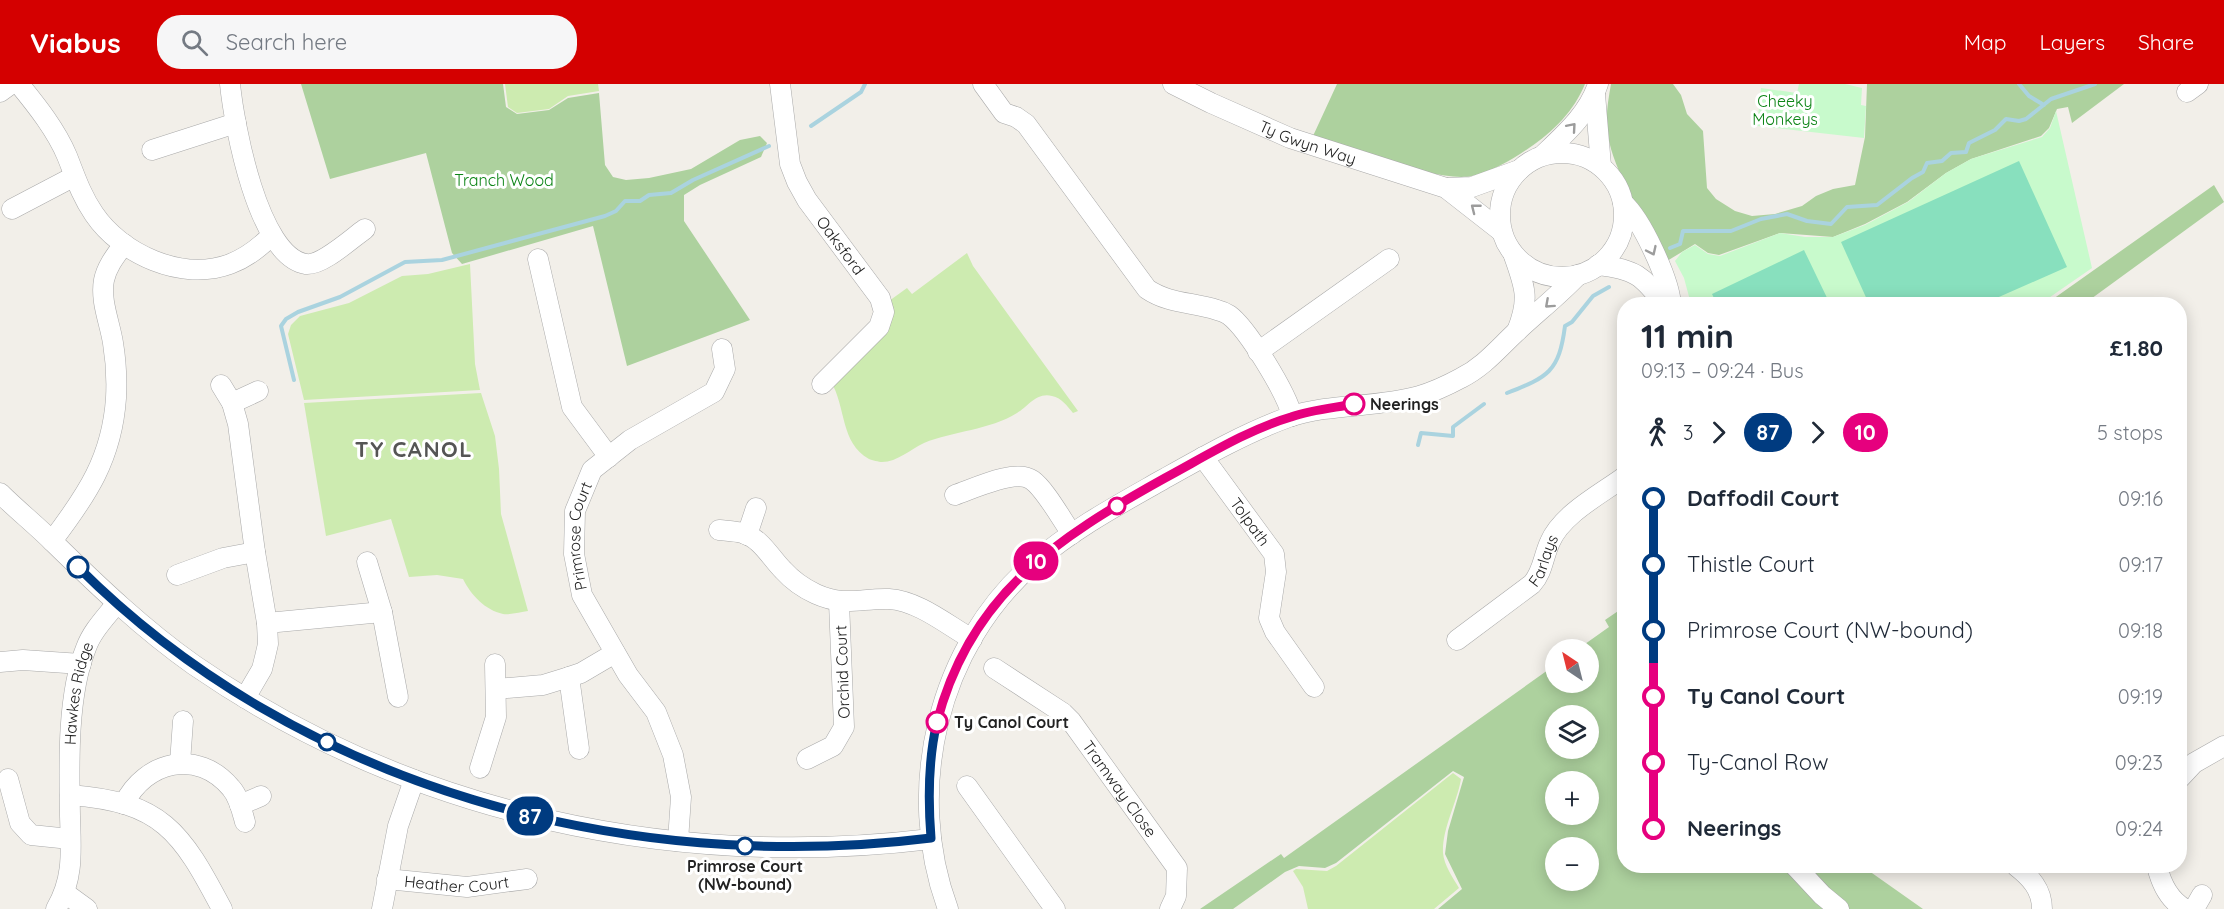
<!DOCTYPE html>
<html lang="en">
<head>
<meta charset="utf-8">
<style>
	body { margin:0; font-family:Quicksand,sans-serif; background:#f6f6f7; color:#1f2937; height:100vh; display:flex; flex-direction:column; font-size:22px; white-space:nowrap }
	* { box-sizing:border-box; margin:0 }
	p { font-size:20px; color:#747a83 }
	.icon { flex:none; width:33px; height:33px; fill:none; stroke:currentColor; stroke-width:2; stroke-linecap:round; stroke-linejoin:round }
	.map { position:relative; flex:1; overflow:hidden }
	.sheet { position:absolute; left:1617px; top:213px; width:570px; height:576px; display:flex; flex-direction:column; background:#fff; border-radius:24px; box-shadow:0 3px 15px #0003 }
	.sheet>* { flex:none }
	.badge { padding:0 12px; border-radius:20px; font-size:21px; line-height:39px }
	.needle { width:39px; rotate:325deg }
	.controls { position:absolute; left:1545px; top:555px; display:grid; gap:12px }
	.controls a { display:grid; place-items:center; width:54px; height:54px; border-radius:50%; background:#fff; box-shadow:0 3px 15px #0003; font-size:30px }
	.map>.badge { position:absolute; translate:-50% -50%; box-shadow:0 0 0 3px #fff }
	.legs { display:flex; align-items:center; gap:9px; height:66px; padding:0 24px; font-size:20px }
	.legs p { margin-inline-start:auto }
	.head { display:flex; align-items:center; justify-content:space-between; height:102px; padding:0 24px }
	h1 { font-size:33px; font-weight:700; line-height:45px }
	ul { padding:0 24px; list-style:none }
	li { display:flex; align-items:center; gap:21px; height:66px; font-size:22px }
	li i { display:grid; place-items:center; width:9px; height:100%; margin:0 8px; background:currentColor }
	li i::after { content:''; width:15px; height:15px; margin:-8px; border:4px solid; border-radius:50%; background:#fff }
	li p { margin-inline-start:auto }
	li:first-child i { background:linear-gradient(#0000 50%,currentColor 0) }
	li:last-child i { background:linear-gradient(currentColor 50%,#0000 0) }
	header { display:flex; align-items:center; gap:36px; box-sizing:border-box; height:84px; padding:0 30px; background:#d40000; color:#fff }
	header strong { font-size:28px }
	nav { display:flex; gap:33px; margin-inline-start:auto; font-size:21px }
	.search { width:420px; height:54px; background:#f6f6f7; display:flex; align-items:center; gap:15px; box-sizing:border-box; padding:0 21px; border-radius:24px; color:#747a83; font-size:22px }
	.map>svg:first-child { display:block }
	.grass { fill:#cdebb0 }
	.forest { fill:#add19e; fill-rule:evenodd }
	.park { fill:#c8facc }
	.pitch { fill:#88e0be }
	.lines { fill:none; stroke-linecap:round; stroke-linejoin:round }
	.stream { stroke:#aad3df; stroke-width:4 }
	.minor-casing { stroke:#a9a9a9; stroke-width:21 }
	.minor { stroke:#fff; stroke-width:20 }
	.oneway { stroke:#9c9c9c }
	.line-1-casing { stroke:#fff; stroke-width:14 }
	.line-2-casing { stroke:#fff; stroke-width:14 }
	.line-1 { stroke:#003b80; stroke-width:9 }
	.line-2 { stroke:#e6007e; stroke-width:9 }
	.stop-2-dot { fill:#fff; stroke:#e6007e; stroke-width:3 }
	.stop-1-dot { fill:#fff; stroke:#003b80; stroke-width:3 }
	.labels { text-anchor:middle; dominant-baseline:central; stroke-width:6; stroke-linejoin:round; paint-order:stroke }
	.park-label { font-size:16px; fill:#0c8416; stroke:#fff }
	.street-label { font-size:16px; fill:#222; stroke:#fff }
	.stop-label { font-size:16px; font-weight:bold; fill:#222; stroke:#fff; text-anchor:start }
	.district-label { font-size:22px; font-weight:bold; letter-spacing:1.5px; fill:#555; stroke:#fff }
</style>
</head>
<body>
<header>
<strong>Viabus</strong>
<div class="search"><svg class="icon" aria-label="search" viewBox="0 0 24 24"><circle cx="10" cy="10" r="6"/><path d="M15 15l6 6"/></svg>Search here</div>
<nav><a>Map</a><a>Layers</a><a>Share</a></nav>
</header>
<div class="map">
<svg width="2224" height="825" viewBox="0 0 2224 825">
	<rect width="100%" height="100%" fill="#f2efe9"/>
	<path class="grass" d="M505,0h93l1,7 -31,5 -19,13 -32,4 -9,-6z
		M967,169l6,13 105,145 -5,2c-6,-7 -11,-15 -21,-17 -16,-4 -24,11 -35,17 -27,17 -64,18 -93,30 -13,6 -27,19 -42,19 -3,0 -10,-2 -13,-3 -29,-16 -23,-53 -38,-77l58,-81 18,-13 5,6z
		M470,180l5,100 5,26 -176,10 -16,-66 3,-9 9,-9 49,-13 53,-27 26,-2z
		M481,309l14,43 4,33 2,45 27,97c-7,1 -18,4 -25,3 -18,-4 -32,-19 -40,-35l-26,-4 -28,2 -18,-58 -65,17 -22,-133z
		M1453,689l8,6c-4,24 -19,49 -18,74 1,12 10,25 16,35l-25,21h-126l-5,-22 -10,-16 3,-2 31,2 9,-5z"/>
	<path class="forest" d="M301,0h202l3,23 11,7 32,-4 19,-12 31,-5 6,72 8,12 13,3 23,-2 42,-9 49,-29 20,-4 7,7 -6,14 -61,28 -16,10v26l66,99 -123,46 -34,-140 -131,38 -10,-11 -26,-100 -96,26z
		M1337,0h248c-11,27 -32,48 -56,64 -18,12 -36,23 -57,28 -36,7 -122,-28 -159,-40z
		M1611,0h62l8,11 6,19 16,17 4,57 9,11 19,12 17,5 23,-2 27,-8 14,-10 17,-7 22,-4 10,-48 2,-53h257l-52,39 -4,-16 -11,2 -8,19 -8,8 -70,23 -25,14 -39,29 -42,22 -32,13 -53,-4 -61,22 -11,-2 -13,-9 -28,17c-18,-34 -54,-89 -59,-126 -3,-17 0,-34 3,-51z
		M2214,101l10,17 -140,102h-38z
		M1624,523v259h238l61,43h-485l24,-20 -17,-35 3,-23 16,-54 -11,-6 -117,92 -11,5 -26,-2 -14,6 -52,37h-33l81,-55 3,4 271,-193 1,17h32v-32l-10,-1 31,-22 -4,-7zM1556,632h32v32h-32zM1556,698h32v32h-32zM1556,764h32v32h-32z"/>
	<path class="park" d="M1799,0h46l17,4 -1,17 5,1 -2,32 -107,-12 4,-38 36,5z
		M2056,27l36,157 -52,36h-349l-7,-26 -9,-17 7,-9 13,-7 13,9 12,2 60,-23 25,4h28l32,-12 43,-23 38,-29 25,-14 71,-22 8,-9z"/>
	<path class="pitch" d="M2019,77l48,106 -84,37h-114l-28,-62z
		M1804,166l26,54h-113l-5,-10z"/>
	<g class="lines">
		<path class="stream" d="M2019,0l10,12 15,9
			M811,42l50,-34 4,-8
			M1670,164l10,-4 3,-13h48l30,-12 26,-5 20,7 24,3 16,-17 30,-2 35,-27 11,-6 4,-9 15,-2 9,-8 15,-1 3,-9 26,-13 11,-11 13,2 7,-2 25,-20 44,-15
			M294,296l-13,-54 5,-7 12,-7 42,-15 65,-35 37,-2 163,-44 11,-5 9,-10h15l9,-6 22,-2 22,-13 76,-34
			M1507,309c41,-16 52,-21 58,-67l7,-4 21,-26 16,-9
			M1418,361l3,-12 32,3v-9l31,-23"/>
		<defs>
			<g id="minor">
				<path d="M19,0c18,22 37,46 48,72 8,20 14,39 27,58 27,40 88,68 136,50 16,-6 29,-16 41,-28"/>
				<path d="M230,0c4,40 28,173 76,180 16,2 46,-26 59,-35"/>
				<path id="s1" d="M780,0l10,80 7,18 10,18 73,98 4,14 -5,15 -57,57"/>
				<path d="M983,0l21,29 12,4 10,7 121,165c22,15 46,13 70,21 4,1 9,3 12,5 19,14 58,79 63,101"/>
				<path id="s2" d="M1173,0l38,19 79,35 156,50 55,43"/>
				<path d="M0,8l11,-8"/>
				<path d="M2187,8l11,-8"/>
				<path d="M1595,10l6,72"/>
				<path d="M152,66l84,-27"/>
				<circle cx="1562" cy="131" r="62"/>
				<path d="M1543,71c22,-21 46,-42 55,-71"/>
				<path d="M1446,104l26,-1 47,-17"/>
				<path d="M1623,119c19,17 46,76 48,101"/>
				<path d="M12,125l61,-32"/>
				<path d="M1514,172c11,31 16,43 3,75"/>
				<path d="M538,175l34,148 37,50"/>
				<path d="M1598,181c37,4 45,11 66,39"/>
				<path d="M1258,268l131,-93"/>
				<path d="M221,301l11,18 6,21 17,128 12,71 1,21 -3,13 -3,12 -17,29"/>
				<path d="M232,319l26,-12"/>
				<path id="s3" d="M1203,373l71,97 2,18 -7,46 6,14 39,55"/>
				<path d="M0,409c17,17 36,32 53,49 45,44 90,87 141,123 216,149 478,205 737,174"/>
				<path d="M955,411c18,-6 61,-27 77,-15 13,9 30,40 40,54"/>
				<path d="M719,446c8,1 16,1 23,3 19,5 28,24 41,37 9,10 20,18 33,24 29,13 44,4 73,5 30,2 58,26 83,40"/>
				<path d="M747,451l9,-27"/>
				<path d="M52,457c35,-46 60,-83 64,-143 1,-19 0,-37 -3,-55 -3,-20 -13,-42 -9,-63 3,-14 12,-25 20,-36"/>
				<path d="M367,478l15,50 16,85"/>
				<path d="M177,491l46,-17 32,-6"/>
				<path d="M267,539l115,-11"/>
				<path id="s4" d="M1457,556l75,-56c11,-12 11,-27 18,-42 12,-28 51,-48 74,-65"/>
				<path d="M0,578l23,-2 58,4"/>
				<path id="s5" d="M994,584l69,45 8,8 106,147 -1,28 -6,13"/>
				<path d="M496,605l47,-4 26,-8"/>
				<path d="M579,665l-10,-72 12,-4 34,-20"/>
				<path d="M807,675l26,-13 11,-19 -5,-125"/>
				<path d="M180,679l3,-42"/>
				<path d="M480,684l16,-51 -1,-53"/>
				<path d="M2180,694l14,-15 30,-17"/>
				<path d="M8,695l12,44 11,12 39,4"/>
				<path d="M967,702l88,123"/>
				<path d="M70,711c92,7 111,36 152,114"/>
				<path d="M124,720c21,-43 74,-56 107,-16 8,9 11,23 14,34"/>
				<path d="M240,721l21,-9"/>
				<path id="s6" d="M678,757l3,-44 -8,-42 -17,-43 -28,-37 -46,-80 -8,-41 1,-43 17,-41 38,-30 84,-48 11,-23 -3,-20"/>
				<path d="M1795,782l27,29 17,14"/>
				<path d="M2016,782c14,11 26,23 26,43"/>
				<path d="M2157,782c4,17 12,34 28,43"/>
				<path id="s7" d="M387,795l80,8 60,-8"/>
				<path d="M65,809l22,16"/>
				<path id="s8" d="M56,825c18,-31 15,-58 14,-93 -1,-51 -3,-121 16,-168 6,-17 20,-31 31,-45"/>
				<path d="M382,825l16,-83 16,-46"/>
				<path d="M948,825c-44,-119 -11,-263 87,-347 38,-33 83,-57 127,-82 41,-23 83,-47 127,-63 42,-14 88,-9 130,-21 14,-4 29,-11 42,-18 22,-11 36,-28 54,-45 21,-20 43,-37 63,-58"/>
				<path d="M2194,825l8,-14"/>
			</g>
		</defs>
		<use href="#minor" class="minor-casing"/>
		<use href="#minor" class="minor"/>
	</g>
	<defs><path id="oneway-chevron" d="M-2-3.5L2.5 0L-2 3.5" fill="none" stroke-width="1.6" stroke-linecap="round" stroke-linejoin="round" transform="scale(1.5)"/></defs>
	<g class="oneway">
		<use href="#oneway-chevron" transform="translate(1572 43) rotate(-49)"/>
		<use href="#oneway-chevron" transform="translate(1475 124) rotate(-142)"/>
		<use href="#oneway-chevron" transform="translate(1652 167) rotate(65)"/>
		<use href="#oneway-chevron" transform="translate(1549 220) rotate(138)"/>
	</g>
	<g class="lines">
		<defs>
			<path id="line-1" d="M78,483c221,221 548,309 853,271 -3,-38 -3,-78 6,-116"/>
			<path id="line-2" d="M937,638c33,-128 120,-184 228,-244 41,-22 82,-48 126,-61 20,-7 42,-9 63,-13"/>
		</defs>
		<use href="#line-1" class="line-1-casing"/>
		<use href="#line-2" class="line-2-casing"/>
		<use href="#line-1" class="line-1"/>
		<use href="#line-2" class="line-2"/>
	</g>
	<g class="stop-2-dot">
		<circle cx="1354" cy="320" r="10"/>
		<circle cx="1117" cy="422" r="8"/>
		<circle cx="937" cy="638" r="10"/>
	</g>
	<g class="stop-1-dot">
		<circle cx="78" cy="483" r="10"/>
		<circle cx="327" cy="658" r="8"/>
		<circle cx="745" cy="762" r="8"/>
	</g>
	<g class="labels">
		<g class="park-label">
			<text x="1785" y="17">Cheeky<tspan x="1785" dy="18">Monkeys</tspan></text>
			<text x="504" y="96">Tranch Wood</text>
		</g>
		<g class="street-label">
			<text stroke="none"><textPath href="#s2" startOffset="147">Ty Gwyn Way</textPath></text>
			<text stroke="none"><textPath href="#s1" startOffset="177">Oaksford</textPath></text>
			<text stroke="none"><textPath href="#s3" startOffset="80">Tolpath</textPath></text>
			<text stroke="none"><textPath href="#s6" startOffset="332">Primrose Court</textPath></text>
			<text stroke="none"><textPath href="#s4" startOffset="120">Farlays</textPath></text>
			<text transform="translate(842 588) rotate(-92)">Orchid Court</text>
			<text stroke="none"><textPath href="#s8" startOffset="219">Hawkes Ridge</textPath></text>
			<text stroke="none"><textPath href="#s5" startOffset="177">Tramway Close</textPath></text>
			<text stroke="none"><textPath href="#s7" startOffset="70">Heather Court</textPath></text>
		</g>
		<g class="stop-label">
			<text x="1370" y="320">Neerings</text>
			<text x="954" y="638">Ty Canol Court</text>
			<text x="745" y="782" text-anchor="middle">Primrose Court<tspan x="745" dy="18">(NW-bound)</tspan></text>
		</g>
		<g class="district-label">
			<text x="414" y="365">TY CANOL</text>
		</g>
	</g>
</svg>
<div class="controls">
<a><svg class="needle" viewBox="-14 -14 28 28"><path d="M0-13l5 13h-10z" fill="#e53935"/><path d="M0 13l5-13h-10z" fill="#747a83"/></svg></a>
<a><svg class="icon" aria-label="layers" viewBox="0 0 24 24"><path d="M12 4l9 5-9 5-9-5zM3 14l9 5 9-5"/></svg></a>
<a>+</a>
<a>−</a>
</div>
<b class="badge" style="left:530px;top:732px;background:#003b80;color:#fff">87</b>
<b class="badge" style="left:1036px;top:477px;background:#e6007e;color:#fff">10</b>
<section class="sheet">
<div class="head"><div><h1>11 min</h1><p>09:13 – 09:24 · Bus</p></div><b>£1.80</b></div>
<div class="legs"><svg class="icon" aria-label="walk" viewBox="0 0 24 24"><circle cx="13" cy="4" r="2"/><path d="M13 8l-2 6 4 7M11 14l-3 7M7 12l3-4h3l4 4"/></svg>3<svg class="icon" aria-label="forward" viewBox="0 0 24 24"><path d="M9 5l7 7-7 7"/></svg><b class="badge" style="background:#003b80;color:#fff">87</b><svg class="icon" aria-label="forward" viewBox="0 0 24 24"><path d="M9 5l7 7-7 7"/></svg><b class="badge" style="background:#e6007e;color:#fff">10</b><p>5 stops</p></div>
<ul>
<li><i style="color:#003b80"></i><b>Daffodil Court</b><p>09:16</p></li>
<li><i style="color:#003b80"></i><span>Thistle Court</span><p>09:17</p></li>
<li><i style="color:#003b80"></i><span>Primrose Court (NW-bound)</span><p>09:18</p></li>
<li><i style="color:#e6007e"></i><b>Ty Canol Court</b><p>09:19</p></li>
<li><i style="color:#e6007e"></i><span>Ty-Canol Row</span><p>09:23</p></li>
<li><i style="color:#e6007e"></i><b>Neerings</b><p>09:24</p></li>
</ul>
</section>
</div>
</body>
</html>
